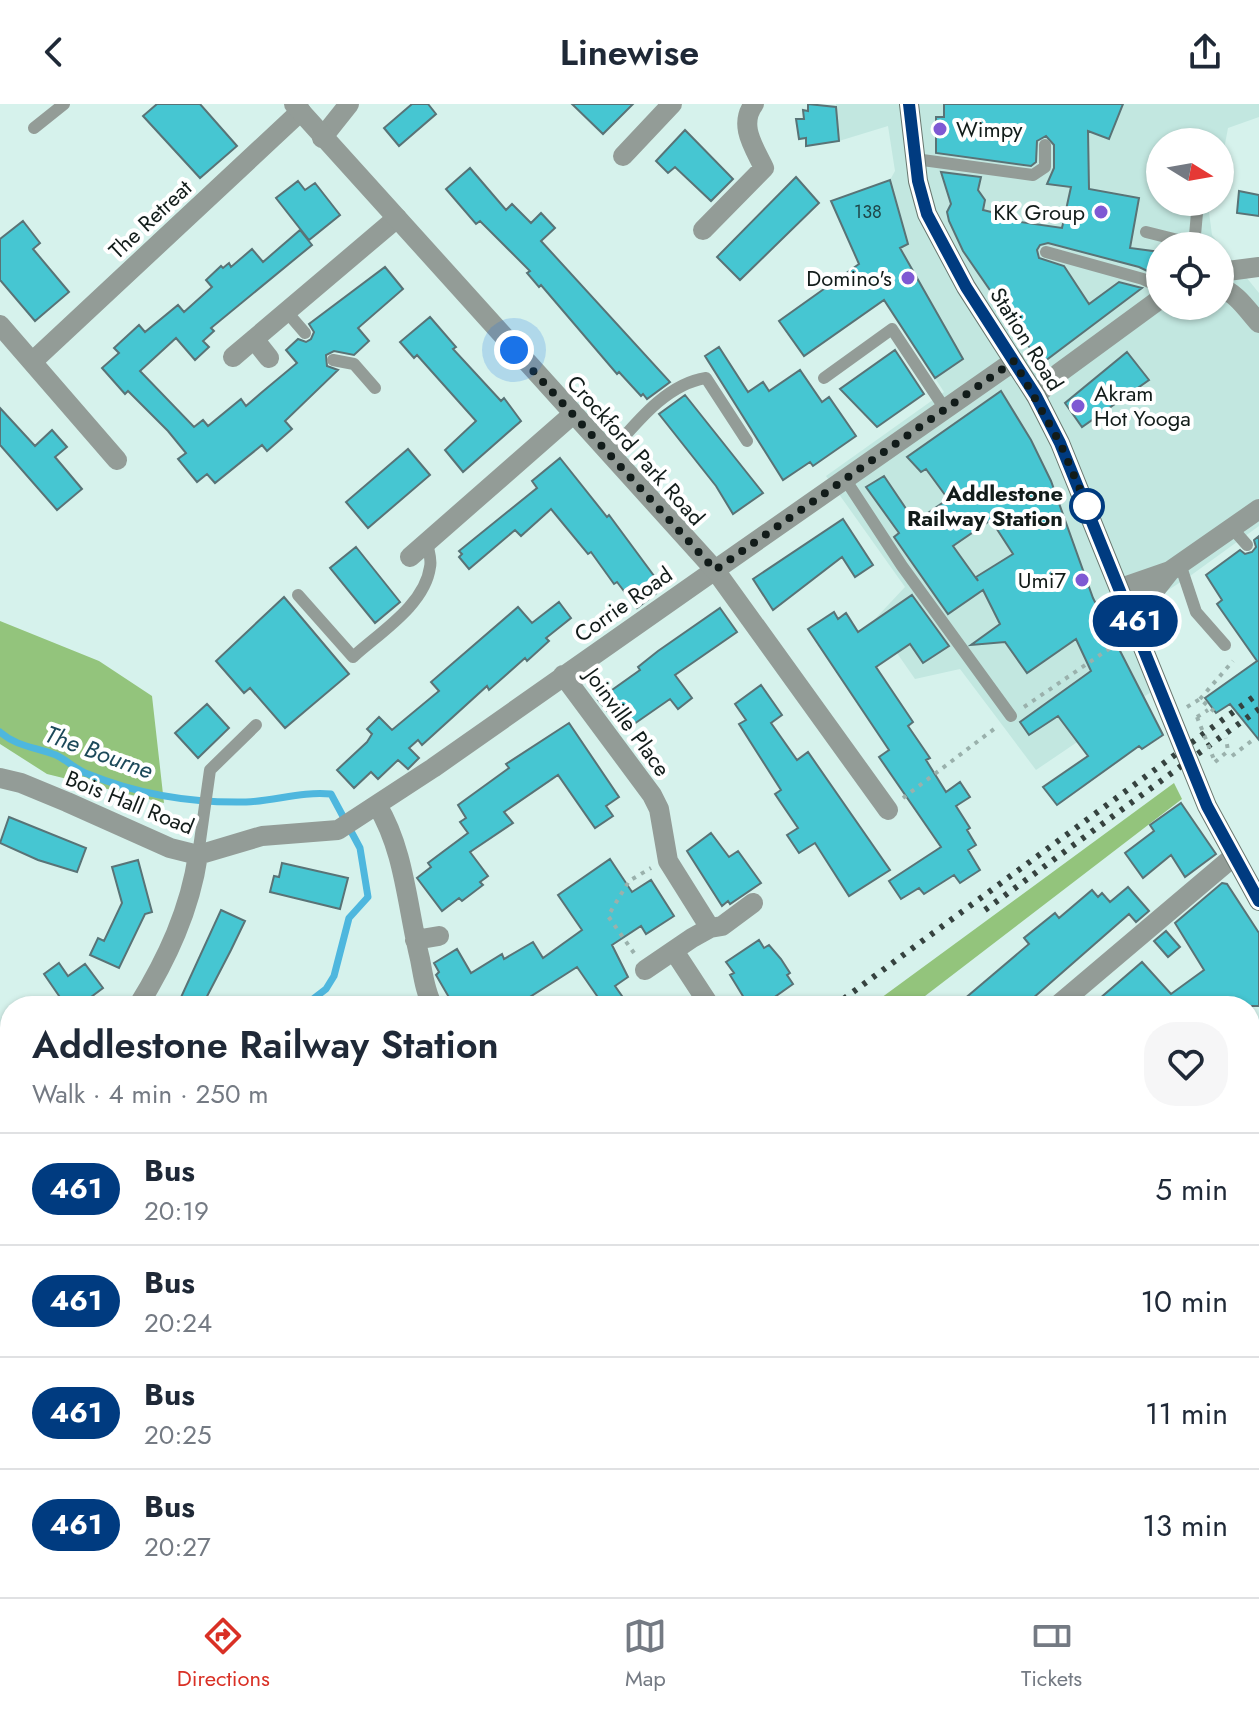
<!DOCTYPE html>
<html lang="en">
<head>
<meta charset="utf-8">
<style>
	body { margin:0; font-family:Jost,sans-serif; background:#f6f6f7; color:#1f2937; height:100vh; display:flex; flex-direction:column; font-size:30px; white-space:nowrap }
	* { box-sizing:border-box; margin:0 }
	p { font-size:26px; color:#747a83 }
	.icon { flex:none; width:44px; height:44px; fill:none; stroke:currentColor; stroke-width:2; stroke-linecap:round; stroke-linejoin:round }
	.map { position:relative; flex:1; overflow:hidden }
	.sheet { position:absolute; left:0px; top:892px; width:1260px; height:602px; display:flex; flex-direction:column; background:#fff; border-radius:32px 32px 0 0; box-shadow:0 2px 6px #0004 }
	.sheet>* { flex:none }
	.badge { padding:0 16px; border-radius:26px; font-size:28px; line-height:52px }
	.needle { width:52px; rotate:101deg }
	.fabs { position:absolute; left:1146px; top:24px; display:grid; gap:16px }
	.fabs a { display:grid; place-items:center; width:88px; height:88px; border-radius:50%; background:#fff; box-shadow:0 2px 6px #0004; font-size:40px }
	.you { position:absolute; width:40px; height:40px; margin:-20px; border:6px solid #fff; border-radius:50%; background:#1a73e8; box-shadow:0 0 0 12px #1a73e833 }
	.map>.badge { position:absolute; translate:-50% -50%; box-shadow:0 0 0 4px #fff }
	.round { display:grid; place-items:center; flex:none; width:84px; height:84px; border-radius:32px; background:#f6f6f7 }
	.head { display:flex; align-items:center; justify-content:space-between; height:136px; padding:0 32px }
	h1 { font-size:38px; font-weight:600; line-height:60px }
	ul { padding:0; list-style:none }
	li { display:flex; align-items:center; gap:24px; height:112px; padding:0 32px; border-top:2px solid #e0e1e3 }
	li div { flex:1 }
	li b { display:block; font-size:30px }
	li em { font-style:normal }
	li .badge { min-width:88px; font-weight:700; text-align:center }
	header { display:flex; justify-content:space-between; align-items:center; height:104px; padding:0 32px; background:#fff; font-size:36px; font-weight:600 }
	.tab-bar { display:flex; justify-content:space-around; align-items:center; height:112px; border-top:2px solid #e0e1e3; background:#fff; font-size:22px; color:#747a83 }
	.tab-bar a { display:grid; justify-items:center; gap:4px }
	.tab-bar .current { color:#d93025 }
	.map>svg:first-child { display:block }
	.built { fill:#c2e7e0; fill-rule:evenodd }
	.forest { fill:#93c47c }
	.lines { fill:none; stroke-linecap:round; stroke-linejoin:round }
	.stream { stroke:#4eb7de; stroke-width:7 }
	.building { fill:#46c6d2; stroke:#597376; stroke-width:2; fill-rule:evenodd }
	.path { stroke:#9ab1ac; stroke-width:4; stroke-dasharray:4 6; stroke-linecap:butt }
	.service { stroke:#939c97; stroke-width:12 }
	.minor { stroke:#939c97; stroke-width:20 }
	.tertiary { stroke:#939c97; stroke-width:20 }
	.secondary { stroke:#69776f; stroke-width:20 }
	.rail { stroke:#35423f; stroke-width:6; stroke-dasharray:4 8; stroke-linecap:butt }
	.path-bridge { stroke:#9ab1ac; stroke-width:4; stroke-dasharray:4 6; stroke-linecap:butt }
	.line-casing { stroke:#fff; stroke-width:18 }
	.line { stroke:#003b80; stroke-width:12 }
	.walk { stroke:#121c1a; stroke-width:8; stroke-dasharray:0 14.4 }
	.poi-dot { fill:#7e59d3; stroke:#fff; stroke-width:3 }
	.stop-dot { fill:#fff; stroke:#003b80; stroke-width:4 }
	.labels { text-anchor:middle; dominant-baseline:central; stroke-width:8; stroke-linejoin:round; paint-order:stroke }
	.number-label { font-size:18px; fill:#1f4648 }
	.poi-label { font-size:22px; fill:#121c1a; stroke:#fff; text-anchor:end }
	.street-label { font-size:22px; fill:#121c1a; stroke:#fff }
	.stop-label { font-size:22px; font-weight:bold; fill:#121c1a; stroke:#fff; text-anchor:end }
	.water-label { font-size:24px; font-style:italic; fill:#1c495a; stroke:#fff }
</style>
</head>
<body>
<header><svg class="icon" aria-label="back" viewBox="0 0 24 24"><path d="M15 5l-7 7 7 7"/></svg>Linewise<svg class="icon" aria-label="share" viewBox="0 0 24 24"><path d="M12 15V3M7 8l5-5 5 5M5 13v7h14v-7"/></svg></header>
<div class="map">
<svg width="1259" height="1493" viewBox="0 0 1259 1493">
	<rect width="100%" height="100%" fill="#d6f2ec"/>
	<path class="built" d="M836,0h423v13l-31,11 -8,43v-29h-60v60h52l-3,10 3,23 47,58v233l-69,50 -70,45 31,71 -115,78 -76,-101 -45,10 -41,-59 31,-33 -79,-111 118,-84 -67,-104 -4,-27 34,-17 -17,-64 5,-9 -7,-45 -49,15zM1160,142h60v60h-60z
		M425,1484h484l11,9h-506z"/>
	<path class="forest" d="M0,517l99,40 53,35 12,107 -117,-29 -47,-30z
		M1174,679l8,16 -270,207h-42z"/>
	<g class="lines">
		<path class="stream" d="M0,628c17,15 36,15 56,23 11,5 20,15 32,19 49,20 105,29 158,28 29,-1 56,-11 85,-8l29,54 8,49 -19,21 -15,58 -8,13 -22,17
			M944,1484l12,9"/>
	</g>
	<path class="building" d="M157,0h43l37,42 -37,32 -57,-62z
		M412,0h16l8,10 -37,32 -15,-18z
		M572,0h61l-30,30z
		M808,0l28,3 3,34 -33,5v-8l-7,1 -3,-20h8l-1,-9 5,1z
		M944,0h179l-14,35 -21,-8 1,58 50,9 -9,50 30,4v22l-2,2 -19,-9 -91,-24 -8,2 -3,5 2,8 25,8 25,38 30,-22 23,6 -101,76 -78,-113 -14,-30 -2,-9 4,-8 -10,-32 40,5 -3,13 7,10 -2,10 37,9v3l42,6 9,-41 -24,-3 7,-16v-23l-8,-9 -9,5 -1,21 -5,4 -95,-13v-36h8z
		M685,26l48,49 -22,22 -36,-34 -7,6 -12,-12z
		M470,64l36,42 6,-6 19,19 10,-10 14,15 -14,13 129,141 -23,17 -4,-5 -2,2 -22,-24 -2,2 -76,-89 -2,2 -12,-14 3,-2 -50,-50 -4,3 -30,-35z
		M796,73l23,26 -79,77 -23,-23z
		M890,76l18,64 -8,4 63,111 -28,19 -51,-78 -80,56 -25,-35 80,-57 -28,-63z
		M298,77l7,9 10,-7 25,32 -31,25 -33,-42z
		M1239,87l20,4v21l-22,-3z
		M23,117l17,22 -7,6 36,43 -34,29 -35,-41v-41z
		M300,126l12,15 -101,83 3,3 -11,10 6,6 -14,13 -19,-22 -36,33 54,56 9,-7 5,6 33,-27 5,7 15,-13 36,-30 -11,-13 12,-11 8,3 5,-3 3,-7 -5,-8 76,-57 18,22 -45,39 11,13 -15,14 -20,-4 -8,4 1,11 11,4 -53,51 7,8 -25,22 -5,-6 -47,38 -8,-9 -10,8 -19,-23 8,-6 -18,-22 -40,-40 -3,3 -23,-26 17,-15 -5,-5 25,-23 6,7 33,-27 6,7 28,-25 -6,-7 15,-14 2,2 6,-5 2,4 21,-18 11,13z
		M430,213l26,30 -3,2 48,52 3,-3 17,23 -58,51 -18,-22 31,-29 -59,-66 -3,3 -14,-16z
		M719,243l29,45 15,-10 6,9 31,-21 22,32 7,-5 27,39 -43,30 -3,-4 -27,18 -78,-124z
		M895,246l29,44 -47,33 -37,-38z
		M1127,248l22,28 -67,47 -17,-24z
		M1001,287l30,49 20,41 42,117 70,137 -21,14 -3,-3 -82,59 -14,-18 45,-31 -30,-40 -29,19 -9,-13 71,-51 -15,-32 -49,34 -22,-31 -34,3 29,-21 -17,-34 -35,24 -54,-77 5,-4 -33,-46 18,-11 31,46 33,-23 -22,-30 -5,3 -14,-15zM991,416l22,34 -37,23 2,4 -25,-35z
		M685,291l78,98 -30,21 -17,-28 -57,-72z
		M0,304l35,38 17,-16 15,17 -12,10 27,32 -25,21 -57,-65z
		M408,345l22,26 -62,53 -22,-26z
		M560,354l47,59 2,-2 54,73 -26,20 -20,-26 -3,2 -23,-32 -3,2 -37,-45 -30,27 -6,-6 -46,39 -10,-12 3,-3 -3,-3 78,-63 -5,-7z
		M843,415l30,46 -18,12 -13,-20 -69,53 -20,-31z
		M1259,432v204l-29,-36 -14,9 -11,-15 52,-37 -40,-57 5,-4 -16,-25 34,-25 5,4 7,-2 4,-5 -2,-7z
		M356,443l44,55 -25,21 -45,-55z
		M912,491l37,51 -26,17 -13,-19 -34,23 37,55 -5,4 22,32 -4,2 20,32 14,-10 10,15 -14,9 14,22 -3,2 9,15 -8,5 12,20 -20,13 -6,-8 -30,19 -5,-6 -18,11 -12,-18 52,-34 -62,-90 10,-7 -81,-121 26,-17 4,7 8,-6 12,19z
		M284,493l65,77 -64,54 -35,-40 -6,5 -28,-32z
		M559,498l12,16 -25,20 3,3 -22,20 -2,-3 -36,32 -2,-4 -65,59 -4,-5 -9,8 10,10 -11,11 -10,-9 -20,19 -7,-7 -17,16 -17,-18 30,-28 5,-8 -5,-5 12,-12 13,13 47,-39 -8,-9 87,-75 14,16z
		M720,504l17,24 -62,43 17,23 -14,11 -8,-10 -46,32 -26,-31 42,-30 -2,-3 20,-16z
		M761,581l21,30 -11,8 26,37 11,-8 82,118 -41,26 -34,-53 -16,10 -12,-18 11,-7 -23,-34 6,-4 -42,-66 7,-4 -11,-16z
		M207,600l22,24 -31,30 -23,-25z
		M569,619l50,74 -13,9 7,10 -18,12 -37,-53 -54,37 9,11 -43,29 18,24 -8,6 3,3 -21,16 -3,-3 -17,13 -25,-33 14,-11 -3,-4 40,-30 -8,-11 6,-4 -8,-13 51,-37 -3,-4z
		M1181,699l35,51 -31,23 -14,-22 -28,23 -18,-25 29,-22 -4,-6z
		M9,713l77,31 -9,24 -39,-12 -38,-17z
		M711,729l18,24 9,-6 23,32 -31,21 -2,-3 -6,5 -35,-55z
		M610,755l22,33 19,-12 23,36 -28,18 -5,-8 -29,19 16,32 -13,9 14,20h-25l-27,-39 -47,30 4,9h-80l-18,-31 3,-3 -5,-9 23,-14 14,24 31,-19 2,5 29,-17 10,16 39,-28 -24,-35z
		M138,756l14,52 -7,2 -26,54 -29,-13 8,-17 6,3 18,-38 -10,-36z
		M282,759l66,15 -8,31 -70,-17 4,-16 5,1z
		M1222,779l5,1 32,49v73h-168l51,-44 29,32 33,-24 -29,-47z
		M1128,783l21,24 -13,11 -7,-8 -105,92h-68l73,-62 -5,-6 31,-25 4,5 33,-28 6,7 4,-4 8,9z
		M221,806l24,11 -14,29 -29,56h-25z
		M1166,827l14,16 -12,10 -14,-16z
		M759,836l5,8 5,-3 12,14 9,14 -3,2 6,9 -31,22h-13l-19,-31 4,-2 -8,-11z
		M59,859l9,13 17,-12 18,24 -24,18h-13l-22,-32z"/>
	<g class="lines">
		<path class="path" d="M1200,595l33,-38
			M1024,603l95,-65
			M1187,603l13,-8 16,14
			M1197,613l11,-7
			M1232,652l22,-17
			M1215,658l13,-11 -2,-13
			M903,694l95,-72
			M634,849l-26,-37 21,-35 22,-13"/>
		<path class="service" d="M34,24l30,-24
			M915,55l118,16 12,-8v-22
			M1146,128l48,12
			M1194,142l4,-44
			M1046,148l97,27 17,8
			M286,207l19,22
			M333,256l21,4 21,24
			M824,274l68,-49 53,80
			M608,351c26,-29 57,-71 98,-77l41,63
			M845,375l57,87 109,150
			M1232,424l15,17
			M1180,460l16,48 29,33
			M298,491l55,62c26,-24 72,-52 77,-90 2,-8 -2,-17 -3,-25
			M198,751l12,-85 46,-45
			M849,1493l3,-5"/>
		<path class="minor" d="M322,34l27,-34
			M623,52l49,-52
			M703,126l61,-62c-10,-21 -26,-43 -10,-64
			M1220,168l39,-5
			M1220,184c16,4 28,23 39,35
			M0,221l117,135
			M254,235l15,19
			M233,253l164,-139
			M32,258l269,-251
			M1036,292l23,-23 101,-74
			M410,453l162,-142
			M1121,484l49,-17 89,-62
			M1133,514l37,-47
			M563,571l89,120 7,14 9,52 42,67
			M0,674l21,5 46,19 103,46 28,7 64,-19 76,-6 95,-62 282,-198 173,240
			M377,701c28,46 30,102 43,154 3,15 5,33 13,47
			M415,836l24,-4
			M674,847l36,55
			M645,866l47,-32 18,-10 12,-2 31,-23
			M138,902c29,-47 52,-96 60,-151
			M1057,902l176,-149
			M0,1023l10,-7
			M0,1074l10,7
			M1250,1180l9,-7
			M333,1493l24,-9"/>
		<path class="tertiary" d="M294,0l421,466 299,-209"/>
		<path class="secondary" d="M909,0l9,77 9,33 39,73 70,109 24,47 147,363 52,95"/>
		<path class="rail" d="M985,806l274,-201
			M834,902l425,-313
			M0,1463l10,-6
			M0,1478l10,-6"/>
		<path class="path-bridge" d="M1197,613l18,45"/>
	</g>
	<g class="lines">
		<defs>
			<path id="line" d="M909,0l9,77 9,33 39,73 70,109 24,47 147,363 52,95"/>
		</defs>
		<use href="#line" class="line-casing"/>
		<use href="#line" class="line"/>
		<path class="walk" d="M514,246l201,220 299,-209 46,82 27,63"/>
	</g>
	<g class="poi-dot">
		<circle cx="940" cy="25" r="8"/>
		<circle cx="1101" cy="108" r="8"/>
		<circle cx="908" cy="174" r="8"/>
		<circle cx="1078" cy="302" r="8"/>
		<circle cx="1082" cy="476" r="8"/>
	</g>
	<circle class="stop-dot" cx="1087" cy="402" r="16"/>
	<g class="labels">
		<g class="number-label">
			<text x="868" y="108">138</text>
		</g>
		<g class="poi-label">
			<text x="956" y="25" text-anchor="start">Wimpy</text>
			<text x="1085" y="108">KK Group</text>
			<text x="892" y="174">Domino's</text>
			<text x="1094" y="289" text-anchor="start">Akram<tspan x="1094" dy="25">Hot Yooga</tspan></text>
			<text x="1066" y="476">Umi7</text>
		</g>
		<g class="street-label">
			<text transform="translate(150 115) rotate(-43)">The Retreat</text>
			<text transform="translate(1027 235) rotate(58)">Station Road</text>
			<text transform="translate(636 346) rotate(48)">Crockford Park Road</text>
			<text transform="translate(623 500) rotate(-35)">Corrie Road</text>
			<text transform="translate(628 618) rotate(54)">Joinville Place</text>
			<text transform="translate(130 698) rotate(22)">Bois Hall Road</text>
		</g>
		<g class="stop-label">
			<text x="1063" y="389">Addlestone<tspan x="1063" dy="25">Railway Station</tspan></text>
		</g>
		<g class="water-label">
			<text transform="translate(99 648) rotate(20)">The Bourne</text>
		</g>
	</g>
</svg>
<div class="fabs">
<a><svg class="needle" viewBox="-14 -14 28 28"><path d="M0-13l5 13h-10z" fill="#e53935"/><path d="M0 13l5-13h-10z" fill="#747a83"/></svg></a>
<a><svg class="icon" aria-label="locate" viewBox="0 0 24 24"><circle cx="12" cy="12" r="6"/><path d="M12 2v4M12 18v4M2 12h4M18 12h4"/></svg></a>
</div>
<div class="you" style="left:514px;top:246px"></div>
<b class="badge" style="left:1135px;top:517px;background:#003b80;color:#fff">461</b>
<section class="sheet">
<div class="head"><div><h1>Addlestone Railway Station</h1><p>Walk · 4 min · 250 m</p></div><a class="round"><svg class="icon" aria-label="heart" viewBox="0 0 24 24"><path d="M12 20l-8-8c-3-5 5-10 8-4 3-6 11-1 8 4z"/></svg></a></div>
<ul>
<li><span class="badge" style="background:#003b80;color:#fff">461</span><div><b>Bus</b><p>20:19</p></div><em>5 min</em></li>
<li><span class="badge" style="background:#003b80;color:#fff">461</span><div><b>Bus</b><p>20:24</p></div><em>10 min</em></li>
<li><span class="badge" style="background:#003b80;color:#fff">461</span><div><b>Bus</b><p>20:25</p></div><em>11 min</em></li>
<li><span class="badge" style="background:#003b80;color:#fff">461</span><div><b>Bus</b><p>20:27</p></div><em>13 min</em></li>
</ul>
</section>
</div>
<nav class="tab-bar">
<a class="current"><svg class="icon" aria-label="directions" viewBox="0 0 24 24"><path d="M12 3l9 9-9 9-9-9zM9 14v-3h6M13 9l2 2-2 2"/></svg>Directions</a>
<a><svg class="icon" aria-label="map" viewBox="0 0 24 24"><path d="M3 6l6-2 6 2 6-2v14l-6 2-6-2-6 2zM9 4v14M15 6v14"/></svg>Map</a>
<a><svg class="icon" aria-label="tickets" viewBox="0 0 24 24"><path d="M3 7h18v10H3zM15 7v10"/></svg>Tickets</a>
</nav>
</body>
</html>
